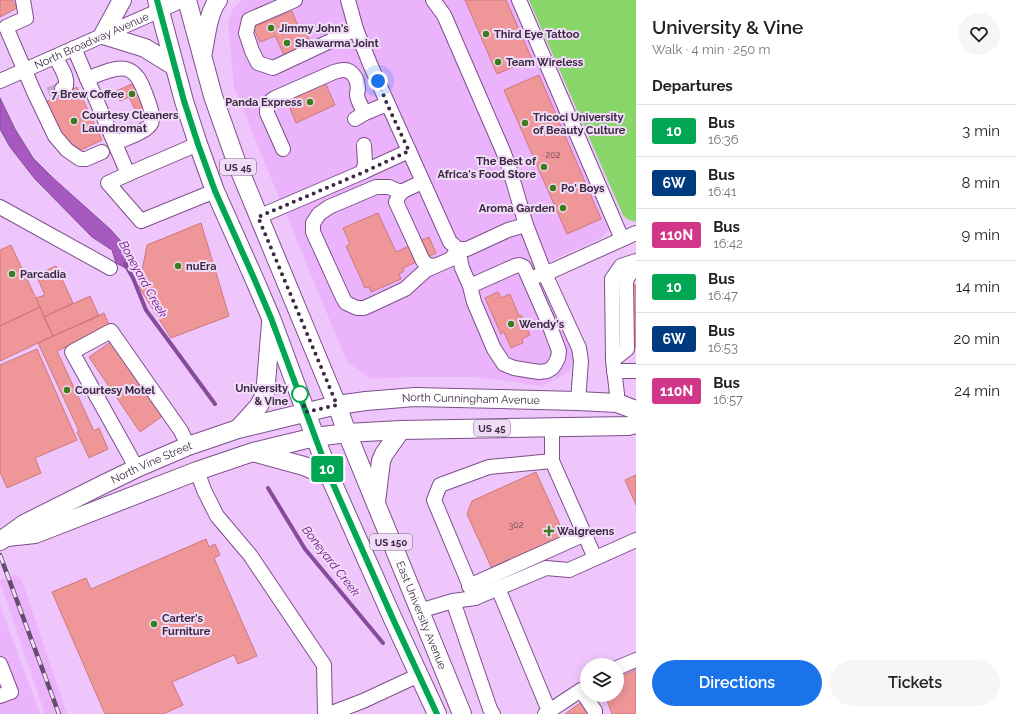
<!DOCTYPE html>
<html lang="en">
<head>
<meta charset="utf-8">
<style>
	body { margin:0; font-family:Raleway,sans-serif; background:#f6f6f6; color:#202124; height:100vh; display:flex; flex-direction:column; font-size:15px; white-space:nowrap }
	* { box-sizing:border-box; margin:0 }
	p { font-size:13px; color:#757577 }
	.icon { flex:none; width:22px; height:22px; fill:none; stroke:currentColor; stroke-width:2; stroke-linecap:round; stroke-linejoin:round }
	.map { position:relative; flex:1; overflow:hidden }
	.side { display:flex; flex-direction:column; background:#fff; width:380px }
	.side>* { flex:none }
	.badge { padding:0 8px; border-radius:3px; font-size:14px; line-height:26px }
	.fabs { position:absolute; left:580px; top:658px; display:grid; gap:8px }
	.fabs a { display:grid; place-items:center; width:44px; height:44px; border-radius:50%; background:#fff; box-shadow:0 2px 10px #0003; font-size:20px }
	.you { position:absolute; width:20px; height:20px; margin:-10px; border:3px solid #fff; border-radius:50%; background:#1a73e8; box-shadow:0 0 0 6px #1a73e833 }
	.map>.badge { position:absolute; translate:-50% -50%; box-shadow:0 0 0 2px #fff }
	h2 { padding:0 16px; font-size:15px; line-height:36px }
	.round { display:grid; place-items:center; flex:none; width:42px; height:42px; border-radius:21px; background:#f6f6f6 }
	.headline { display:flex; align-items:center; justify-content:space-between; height:68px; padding:0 16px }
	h1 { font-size:19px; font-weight:600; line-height:30px }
	.primary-button { display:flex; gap:8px; margin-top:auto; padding:8px 16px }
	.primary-button a { flex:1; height:46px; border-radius:24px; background:#1a73e8; color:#fff; font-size:16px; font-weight:600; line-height:46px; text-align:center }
	.primary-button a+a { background:#f6f6f6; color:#202124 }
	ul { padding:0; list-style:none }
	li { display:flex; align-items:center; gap:12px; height:52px; padding:0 16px; border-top:1px solid #e0e0e0 }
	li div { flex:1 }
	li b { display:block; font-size:15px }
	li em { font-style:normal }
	li .badge { min-width:44px; font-weight:700; text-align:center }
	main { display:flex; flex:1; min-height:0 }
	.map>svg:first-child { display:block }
	.built { fill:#eab3fc }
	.green { fill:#88d669 }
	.water { fill:#a65abf; stroke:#864b9a }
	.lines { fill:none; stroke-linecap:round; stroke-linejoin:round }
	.stream { stroke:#864b9a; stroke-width:4 }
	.building { fill:#ef9699; stroke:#cd787b }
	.minor-tunnel { stroke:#cba7d7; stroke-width:14; stroke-dasharray:14 7; stroke-linecap:butt }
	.minor-casing { stroke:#7d4f8b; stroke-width:16 }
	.major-casing { stroke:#7d4f8b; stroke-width:20 }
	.minor { stroke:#fff; stroke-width:14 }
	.major { stroke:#fff; stroke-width:18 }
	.rail-casing { stroke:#644c6c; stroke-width:4.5 }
	.rail { stroke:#f0dcf7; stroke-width:3; stroke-dasharray:9; stroke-linecap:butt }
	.line-casing { stroke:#fff; stroke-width:9 }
	.line { stroke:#00a651; stroke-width:6 }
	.walk { stroke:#3d2943; stroke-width:4; stroke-dasharray:0 7.2 }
	.poi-dot { fill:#3b7c1b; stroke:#f0dcf7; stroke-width:1.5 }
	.stop-dot { fill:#fff; stroke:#00a651; stroke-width:2 }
	.labels { text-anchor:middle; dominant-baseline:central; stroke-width:4; stroke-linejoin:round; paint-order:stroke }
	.number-label { font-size:9px; fill:#6a4458 }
	.shield { fill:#f0dcf7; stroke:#735f79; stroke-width:1 }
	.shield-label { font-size:10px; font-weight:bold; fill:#3d2943 }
	.poi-label { font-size:11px; font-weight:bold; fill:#3d2943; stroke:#f0dcf7; text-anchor:start }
	.street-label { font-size:11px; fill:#3d2943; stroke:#f0dcf7 }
	.stop-label { font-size:11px; font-weight:bold; fill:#3d2943; stroke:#f0dcf7; text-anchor:end }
	.water-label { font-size:12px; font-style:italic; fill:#74088e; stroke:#f0dcf7 }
</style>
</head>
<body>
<main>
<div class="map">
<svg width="636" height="714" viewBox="0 0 636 714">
	<rect width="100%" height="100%" fill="#efc6fc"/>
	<path class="built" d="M242,0h269l97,218 3,10 -11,11 -64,28 36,84 2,8 -1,6 -4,6 -7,5 -21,10 -64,-9h-69l-37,2 -24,-17 -113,-274 -6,-66 5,-13z
		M15,575l6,3 46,136h-22l-45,-132v-2z
		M0,605l40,109h-40z"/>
	<path class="green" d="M529,0h107v222l-9,-3 -4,-4z"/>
	<path class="water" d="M0,98l15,31 18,29 20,20 57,51 10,11 13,32 -17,-9 -4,-13 -20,-13 -57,-58 -25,-32 -10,-18z"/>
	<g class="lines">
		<path class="stream" d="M125,264l8,14 13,32 69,94
			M268,488l37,61 78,94"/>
	</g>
	<path class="building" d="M0,0h13l4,8 -17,9z
		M465,0h41l26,59 -35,15z
		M292,11l6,15 4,-2 10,21 -27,12 -10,-21 -15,6 -7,-15z
		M539,75l62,144 -34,15 -63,-144z
		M143,79l3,31 -9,4 -8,-17 -9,4 -4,-10z
		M325,82l10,23 -39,18 -10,-24z
		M60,85l4,9 13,-7 25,53 -21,10 -17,-11 -18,-37 6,-3 -4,-8z
		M378,213l18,39 33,-15 7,16 -33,15 1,3 -5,3 2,5 -30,13 -2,-5 -4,1 -19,-42 4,-2 -7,-16z
		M201,223l28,93 -58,22 -32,-51 8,-42z
		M11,245l29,62 -40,19v-76z
		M56,266l17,37 -29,14 -8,-19 9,-3 -9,-20z
		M633,285h3v62h-2z
		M498,292l3,6 9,-4 9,22 2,-1 9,20 -8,4 1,4 -12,5 -7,-16 -3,2 -16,-36z
		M90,296l9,20 -46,20 -9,-19z
		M40,307l13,29 -53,25v-35z
		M104,313l6,14 -53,24 37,80 5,-3 9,21 -19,9 -12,-26 2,-1 -41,-88z
		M112,341l52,74 -24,17 -51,-75z
		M37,349l40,91 -42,18 6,15 -34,15 -7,-16v-107z
		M536,472l29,64 -73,33 -25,-55 5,-13z
		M636,475v30l-11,-25z
		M206,539l3,8 6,-3 5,11 -6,3 43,98 -19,8 -4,-9 -62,27 11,23 -20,9h-58l-53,-122 34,-14 5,11z
		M636,670v44h-24l-7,-19h12v-17z
		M580,703l9,11h-24z"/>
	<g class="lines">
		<path class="minor-tunnel" d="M49,94l13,-5"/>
		<defs>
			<g id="minor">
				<path d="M23,0l3,18 -20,9 28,65 21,44 12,14 13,9h6l16,-7"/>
				<path d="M295,0l-46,20 -3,13 6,18 6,12 15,5 83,-39"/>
				<path d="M348,0l8,29 14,35 80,178 8,7h9l41,-19 18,-5"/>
				<path d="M433,0l11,15 59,136 6,16 17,58 19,49 34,74 2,13 -3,40"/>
				<path d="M519,0l103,239"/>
				<path d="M74,48l54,126 -20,9 33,38 74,-30"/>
				<path d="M55,57c5,9 13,19 11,29l-4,3"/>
				<path d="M87,79c10,-4 28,-13 39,-10 5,1 9,5 12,9 4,6 14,31 14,38 1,4 -1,9 -4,11 -7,7 -24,12 -33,16"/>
				<path id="s1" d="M0,81l183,-81"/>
				<path d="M355,119l10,-6 22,-9"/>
				<path d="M283,149l-16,-36c0,-8 1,-11 8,-15l59,-26c3,-1 6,-2 10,-2 9,0 14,10 14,19 -1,4 -1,2 -1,6 1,7 5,13 8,18"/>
				<path d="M363,172l2,-9 -1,-18"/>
				<path d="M128,174l70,-30"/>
				<path d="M422,182l-19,9h-5l-9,-4h-13l-47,20 -10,7 -6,9v9l30,66 3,5 11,5h7l11,-5 30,-14 21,-19 25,-11 7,-10"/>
				<path d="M403,191l-4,4 -3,7 27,59 5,4 6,1"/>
				<path d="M0,207l110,61"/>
				<path d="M258,217l105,-45 46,-21"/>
				<path d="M458,249l4,19 8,18 4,16 20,47 10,15 10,4 25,4 8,-1 5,-3 3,-4 3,-6 1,-7 -10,-27 -25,-57 -5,-2 -4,1 -45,20"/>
				<path d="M537,276l8,-2 91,-41"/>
				<path d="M613,360l14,-11 -1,-69 4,-6 6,-5"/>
				<path d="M614,371h22"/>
				<path d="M617,403v-9l-4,-34 -1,-81 9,-13 15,-5"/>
				<path d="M552,427v34l43,97"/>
				<path d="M136,468l-6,-12 -58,-104 39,-21 70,100 7,15"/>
				<path d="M197,471l7,19 13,26 33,39 74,110 1,49"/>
				<path d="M469,586l116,-52"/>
				<path d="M498,588l51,123 -4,3"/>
				<path d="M475,598l-41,-98 6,-15 49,-18 63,-6"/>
				<path d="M453,601l37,108 3,5"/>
				<path d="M419,611l34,-10 22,-3 71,-30 23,2 67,-30"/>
				<path d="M0,664l11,28 -11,4"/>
				<path d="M617,668l19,-8"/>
				<path d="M549,711l32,-21 14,21v3"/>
				<path d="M329,714l34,-13 56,-26"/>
			</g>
			<g id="major">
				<path d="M122,0l-19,35 42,13 29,18"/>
				<path d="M157,0l27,101 14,43 17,47 38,85 18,42 59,159 63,142 44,95"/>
				<path id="s2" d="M187,0l26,96 24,68 100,241 10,28 115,281"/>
				<path d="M203,52c3,-16 5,-39 15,-52"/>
				<path d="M238,429l20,-22 7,-12 6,-72"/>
				<path d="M256,453l48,13 26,11"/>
				<path d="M376,502l5,-41 3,-7 17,-24"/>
				<path d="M7,537l28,-3 162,-63 56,-19 62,-15 32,-4 54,-3 227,-4 8,-2"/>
				<path id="s3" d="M0,541l6,-4 18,-13 78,-39 37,-18 49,-21 50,-17 99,-24 29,-4 49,-4 163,4 39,2 19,7"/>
			</g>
		</defs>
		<use href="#minor" class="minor-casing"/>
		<use href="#major" class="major-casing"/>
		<use href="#minor" class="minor"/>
		<use href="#major" class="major"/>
		<defs>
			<path id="rail" d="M0,555l59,159"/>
		</defs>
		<use href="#rail" class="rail-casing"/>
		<use href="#rail" class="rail"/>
	</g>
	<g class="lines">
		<defs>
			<path id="line" d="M157,0l27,101 14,43 17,47 38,85 18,42 59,159 63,142 44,95"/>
		</defs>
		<use href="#line" class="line-casing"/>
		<use href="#line" class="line"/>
		<path class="walk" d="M300,394l-2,-4 8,22 31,-7 -79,-188 106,-45 45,-21 -22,-47 -9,-23"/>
	</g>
	<g class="poi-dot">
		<circle cx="271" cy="28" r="4"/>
		<circle cx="486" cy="34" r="4"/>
		<circle cx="287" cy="43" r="4"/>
		<circle cx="498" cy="62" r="4"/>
		<circle cx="132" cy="94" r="4"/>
		<circle cx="310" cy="102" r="4"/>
		<circle cx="74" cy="121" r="4"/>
		<circle cx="525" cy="123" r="4"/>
		<circle cx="544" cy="167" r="4"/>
		<circle cx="553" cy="188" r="4"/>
		<circle cx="563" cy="208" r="4"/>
		<circle cx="178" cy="266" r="4"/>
		<circle cx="12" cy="274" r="4"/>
		<circle cx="511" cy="324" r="4"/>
		<circle cx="67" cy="390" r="4"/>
		<path d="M547 525h4v4h4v4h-4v4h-4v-4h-4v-4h4z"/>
		<circle cx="154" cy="624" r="4"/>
	</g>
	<circle class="stop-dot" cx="300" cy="394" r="8"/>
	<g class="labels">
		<g class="number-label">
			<text x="553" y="155">202</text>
			<text x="516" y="525">302</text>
		</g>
		<g class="shield">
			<rect x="220" y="159" width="36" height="16" rx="3"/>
			<rect x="474" y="420" width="36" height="16" rx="3"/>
			<rect x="370" y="534" width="42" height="16" rx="3"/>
		</g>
		<g class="shield-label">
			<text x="238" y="167">US 45</text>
			<text x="492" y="428">US 45</text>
			<text x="391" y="542">US 150</text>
		</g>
		<g class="poi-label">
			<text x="279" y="28">Jimmy John's</text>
			<text x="494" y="34">Third Eye Tattoo</text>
			<text x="295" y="43">Shawarma Joint</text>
			<text x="506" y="62">Team Wireless</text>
			<text x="124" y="94" text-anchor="end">7 Brew Coffee</text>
			<text x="302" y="102" text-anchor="end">Panda Express</text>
			<text x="82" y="115">Courtesy Cleaners<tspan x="82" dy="13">Laundromat</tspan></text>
			<text x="533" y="117">Tricoci University<tspan x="533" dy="13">of Beauty Culture</tspan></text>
			<text x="536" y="161" text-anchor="end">The Best of<tspan x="536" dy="13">Africa's Food Store</tspan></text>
			<text x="561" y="188">Po' Boys</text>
			<text x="555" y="208" text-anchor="end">Aroma Garden</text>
			<text x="186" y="266">nuEra</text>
			<text x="20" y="274">Parcadia</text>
			<text x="519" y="324">Wendy's</text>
			<text x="75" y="390">Courtesy Motel</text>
			<text x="557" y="531">Walgreens</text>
			<text x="162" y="618">Carter's<tspan x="162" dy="13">Furniture</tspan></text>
		</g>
		<g class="street-label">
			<text stroke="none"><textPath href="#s1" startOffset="100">North Broadway Avenue</textPath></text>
			<text stroke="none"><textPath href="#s3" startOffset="500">North Cunningham Avenue</textPath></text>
			<text stroke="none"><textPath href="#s3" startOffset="171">North Vine Street</textPath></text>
			<text stroke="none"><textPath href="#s2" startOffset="659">East University Avenue</textPath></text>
		</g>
		<g class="stop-label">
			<text x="288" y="388">University<tspan x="288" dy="13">&amp; Vine</tspan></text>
		</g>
		<g class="water-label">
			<text transform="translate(143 279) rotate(61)">Boneyard Creek</text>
			<text transform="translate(331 561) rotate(52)">Boneyard Creek</text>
		</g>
	</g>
</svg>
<div class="fabs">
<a><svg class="icon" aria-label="layers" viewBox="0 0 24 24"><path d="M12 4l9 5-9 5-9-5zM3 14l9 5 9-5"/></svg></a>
</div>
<div class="you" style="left:378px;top:81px"></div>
<b class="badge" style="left:327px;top:469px;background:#00a651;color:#fff">10</b>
</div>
<section class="side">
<div class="headline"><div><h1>University &amp; Vine</h1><p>Walk · 4 min · 250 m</p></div><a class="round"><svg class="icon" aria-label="heart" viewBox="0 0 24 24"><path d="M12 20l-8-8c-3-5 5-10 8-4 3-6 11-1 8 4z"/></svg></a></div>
<h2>Departures</h2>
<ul>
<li><span class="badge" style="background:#00a651;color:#fff">10</span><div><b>Bus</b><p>16:36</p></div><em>3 min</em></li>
<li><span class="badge" style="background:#003b80;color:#fff">6W</span><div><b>Bus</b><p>16:41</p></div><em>8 min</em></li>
<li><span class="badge" style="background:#d23689;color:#fff">110N</span><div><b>Bus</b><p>16:42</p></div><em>9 min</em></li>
<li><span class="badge" style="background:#00a651;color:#fff">10</span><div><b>Bus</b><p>16:47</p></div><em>14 min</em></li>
<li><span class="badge" style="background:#003b80;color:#fff">6W</span><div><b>Bus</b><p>16:53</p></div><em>20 min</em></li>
<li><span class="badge" style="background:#d23689;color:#fff">110N</span><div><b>Bus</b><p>16:57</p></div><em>24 min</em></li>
</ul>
<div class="primary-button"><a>Directions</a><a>Tickets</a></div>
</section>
</main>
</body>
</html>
